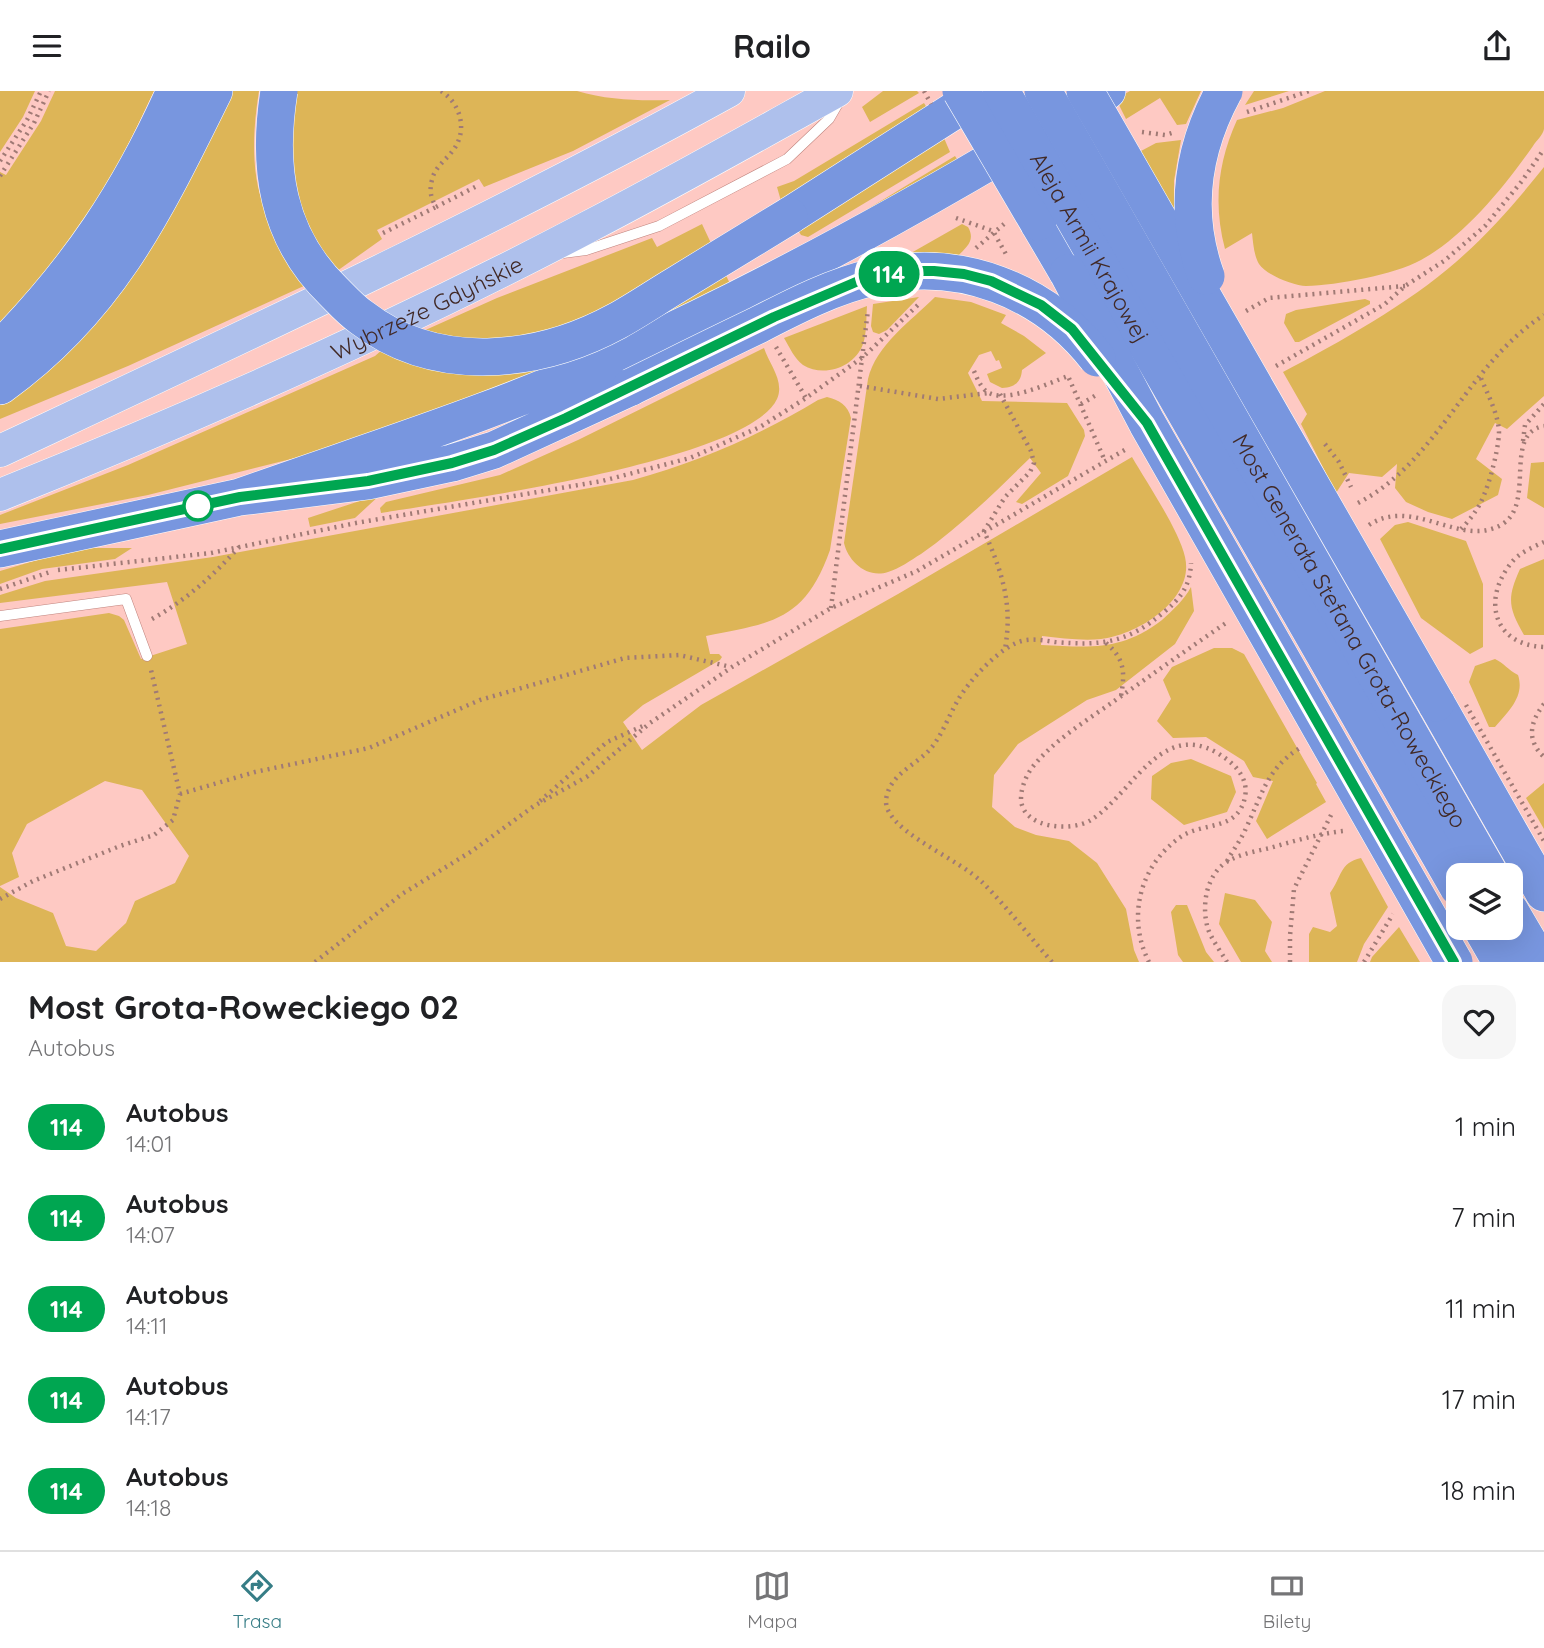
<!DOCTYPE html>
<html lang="pl">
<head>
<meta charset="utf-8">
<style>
	body { margin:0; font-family:Quicksand,sans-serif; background:#f6f6f6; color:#202124; height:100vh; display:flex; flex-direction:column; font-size:26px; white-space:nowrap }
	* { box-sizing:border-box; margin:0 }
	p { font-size:23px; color:#757577 }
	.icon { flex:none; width:38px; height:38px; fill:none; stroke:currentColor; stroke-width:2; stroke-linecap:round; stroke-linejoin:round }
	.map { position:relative; height:871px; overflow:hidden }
	.sheet { display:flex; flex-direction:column; background:#fff; flex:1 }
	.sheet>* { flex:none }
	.badge { padding:0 14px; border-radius:23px; font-size:24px; line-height:46px }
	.buttons { position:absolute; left:1446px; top:772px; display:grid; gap:14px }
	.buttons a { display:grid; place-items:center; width:77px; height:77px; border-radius:14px; background:#fff; box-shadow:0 7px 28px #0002; font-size:35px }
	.map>.badge { position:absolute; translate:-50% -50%; box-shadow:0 0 0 4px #fff }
	.round { display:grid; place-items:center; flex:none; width:74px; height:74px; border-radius:21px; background:#f6f6f6 }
	.head { display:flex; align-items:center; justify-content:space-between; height:119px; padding:0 28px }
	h1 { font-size:33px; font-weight:700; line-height:52px }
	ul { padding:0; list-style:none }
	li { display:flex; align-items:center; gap:21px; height:91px; padding:0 28px }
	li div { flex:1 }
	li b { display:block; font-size:26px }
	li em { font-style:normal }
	li .badge { min-width:77px; font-weight:700; text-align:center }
	header { display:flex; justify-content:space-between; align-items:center; height:91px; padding:0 28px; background:#fff; font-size:32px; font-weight:700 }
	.tabs { display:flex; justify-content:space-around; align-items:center; height:98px; border-top:2px solid #e0e0e0; background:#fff; font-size:19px; color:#757577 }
	.tabs a { display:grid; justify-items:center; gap:4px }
	.tabs .selected { color:#367d86 }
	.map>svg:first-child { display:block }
	.green { fill:#ddb557 }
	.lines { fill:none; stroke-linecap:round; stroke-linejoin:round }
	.lane-casing { stroke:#c0847e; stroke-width:11 }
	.primary-casing { stroke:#fff; stroke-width:33 }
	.highway-casing { stroke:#fff; stroke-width:38 }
	.path { stroke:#a07a75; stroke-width:4.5; stroke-dasharray:2 5; stroke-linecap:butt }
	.lane { stroke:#fff; stroke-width:10 }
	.primary { stroke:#aec0ec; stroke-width:32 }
	.highway { stroke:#7896df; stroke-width:37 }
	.highway-bridge-casing { stroke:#fff; stroke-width:38; stroke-linecap:butt }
	.path-bridge { stroke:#a07a75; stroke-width:4.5; stroke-dasharray:2 5; stroke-linecap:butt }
	.highway-bridge { stroke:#7896df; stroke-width:37 }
	.line-casing { stroke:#fff; stroke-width:16 }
	.line { stroke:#00a651; stroke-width:10 }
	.stop-dot { fill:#fff; stroke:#00a651; stroke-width:3.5 }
	.labels { text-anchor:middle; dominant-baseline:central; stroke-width:5; stroke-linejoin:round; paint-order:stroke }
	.street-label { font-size:23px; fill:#412926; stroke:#fef7f6 }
</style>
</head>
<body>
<header><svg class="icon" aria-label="menu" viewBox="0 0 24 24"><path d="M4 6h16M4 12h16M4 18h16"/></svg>Railo<svg class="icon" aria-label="share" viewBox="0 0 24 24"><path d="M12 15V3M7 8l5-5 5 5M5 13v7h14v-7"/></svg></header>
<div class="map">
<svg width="1544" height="871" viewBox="0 0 1544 871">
	<rect width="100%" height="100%" fill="#fec9c3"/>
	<path class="green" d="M0,0h35l-12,26 -23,35z
		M55,0h99c-23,49 -46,97 -78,141 -23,33 -50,62 -76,92v-152l6,3 35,-54z
		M230,0h29c-6,37 -9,82 6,118 12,26 27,51 41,76l-178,81 -128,53v-15l17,-10z
		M293,0h284c31,9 61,10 93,9l-97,51 -89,36 -5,-8 -102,51 5,9 -45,32 -15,-17 -19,-36 -16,-76z
		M883,0h34l2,2 -49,29 -8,-15z
		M1130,0h71l-15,33 -9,1 -17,-27 -34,21 -10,-20z
		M1254,0h35l-44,14z
		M1325,0h219c0,12 0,26 0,38 -1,6 -8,12 -11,17 -28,40 -69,91 -112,114 -28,15 -83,25 -115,26 -12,0 -40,-11 -47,-22 -5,-8 -6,-22 -7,-31l-27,16c-12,-45 -7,-87 12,-129l46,-12z
		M924,12l6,10 -149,88 -4,-14 17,-6z
		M944,47l6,14 -142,85 -7,-2 -3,-5z
		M1181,49l-7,41v28l-5,2 -28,-60 15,-8z
		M955,65l6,9 -146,76z
		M1544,76v229l-37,33 -12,-6 -19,36 26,20 -4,16 -46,24 -24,-7 -22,-10 -11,-14 2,-24 -15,13 -33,-4 -13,20 -35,-69 6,-10 -24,-42c57,-30 125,-68 173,-110 33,-29 61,-61 88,-95z
		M702,133l29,62 -152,73 -264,94 -167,42 -148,29v-9l128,-50 247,-109 8,-7 114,-51 155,-60 5,9z
		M962,133l6,3c8,14 -2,20 -11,30h-53z
		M919,206l-32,33 -8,4 -6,-2 -2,-6 2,-22z
		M935,206l36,5 35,13 -5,8 23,13 22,17 -24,17c-1,13 -8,17 -20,18l-12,-6 -3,-8 15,-6 -3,-8 -3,1 -5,-10 -12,4 -11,18 14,28 85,2 17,27 1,6 -17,40 -46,28 -6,-2 25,-29 -11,-15c-35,34 -69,68 -109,96 -10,6 -22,15 -33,18 -21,7 -40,-11 -44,-29l24,-164c8,-34 43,-58 67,-82z
		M1365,208l5,2v3l-71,38h-4l-11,-19 2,-9 10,-4z
		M867,215c-1,12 0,27 -4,38 -8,23 -39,34 -60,21 -9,-7 -13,-17 -19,-27z
		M764,257c5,16 21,33 13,51 -30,63 -324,102 -396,114l-1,-5 6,-6 114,-27 78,-35z
		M827,306c12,3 21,8 24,21l-21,132c-25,71 -58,73 -124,86l4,18h9l3,3 -2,3 -77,45 -20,17 19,28 59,-45 197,-111 234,-137c15,26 47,73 53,100 10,42 -47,78 -84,82 -19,2 -40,-1 -59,-3l-1,9c49,2 79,7 121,-25 11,-10 22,-20 29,-33l3,24 -19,33 -59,46 -29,10 -69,44 -24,31 -2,32 23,20 21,8 33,6 28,22 29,46 8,41 5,12h-1139v-75l16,11 37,15 13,33 30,5 30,-28 9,-22 40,-18 14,-27 -47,-66 -37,-9 -78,43 -15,29 7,24 -19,9v-257l109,-16 10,3 5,4 17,39 46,-15 -20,-62 -167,21v-8l45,-14 168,-24 420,-77c66,-18 127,-45 185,-80z
		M1544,371v46l-17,-10 4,-35z
		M381,403l-26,24 -45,9 -2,-9z
		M1408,431l58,19 17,43v63l-13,7 -49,-36 -41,-79 15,-14z
		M91,457h41l-17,11 -73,10 -42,15v-13l61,-18z
		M1544,468v76h-20c-16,-28 -17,-37 -4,-66z
		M1214,557h18l12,6 73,129 -1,1 10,18 -59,37 -11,-18 17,-40 -20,-4 -9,-16 -38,-24 -33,1 -16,-17 14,-22 -8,-19 9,-13z
		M1495,568c9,4 13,11 23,16 7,21 -9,36 -23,52h-6l-20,-45 6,-16z
		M1191,668l40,17 5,16 -9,20 -43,13 -33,-26 1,-23 19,-13z
		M1544,692v46l-18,-31z
		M1361,767l27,49 -24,37 -7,18h-48v-28l4,-7 17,5 7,-6 -7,-33c12,-16 9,-30 31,-35z
		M1225,802l30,7 17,22 -7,29 7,11h-31l-22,-38z
		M1176,814h11l19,47 8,10h-31l-5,-7 -7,-43z
		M1399,836l21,35h-50l2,-5z"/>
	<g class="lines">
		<defs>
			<path id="lane" d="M563,162l23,-3 73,-24 128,-67 42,-40 11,-19
				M0,525l126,-17 21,57"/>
			<g id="primary">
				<path d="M0,360c245,-115 491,-229 729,-360"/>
				<path id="s1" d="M0,404c199,-80 396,-167 586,-267 85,-44 168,-91 251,-137"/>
			</g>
			<path id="highway" d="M789,125l196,-125
				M1038,131l30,51
				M0,258c78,-79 130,-157 175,-258
				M0,295c110,-79 156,-178 214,-295
				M240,406c129,-46 262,-87 387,-145 166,-76 324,-165 480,-261
				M0,458l240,-52 128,-16 84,-18 42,-13 137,-63
				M1436,612l108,190
				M1510,820l30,51
				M1481,836l20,35"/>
		</defs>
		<use href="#lane" class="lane-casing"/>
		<use href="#primary" class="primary-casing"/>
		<use href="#highway" class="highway-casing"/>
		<path class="path" d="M441,0c19,12 27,38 13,58 -7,10 -20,19 -22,31 -3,11 -1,18 4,27l43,-22
			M1247,21l62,-21
			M1142,41l23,3 10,-3
			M0,70l27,-41 14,-29
			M0,85l34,-53 15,-32
			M956,127l37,13 14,25
			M383,142l53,-26
			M976,157l28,-24
			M1246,220l23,-13 136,-12
			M776,256l30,51
			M1276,275l109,-62 20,-18 39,-25 41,-35 37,-45 22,-32
			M974,280c3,7 6,15 12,20 18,14 63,-8 82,-15l37,85
			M860,295l78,13 50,-6
			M1000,303l31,57 3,12 -4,9 -25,25 -21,34c18,41 29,73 21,118
			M1081,313l17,-10
			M1523,350l2,-16 19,-21
			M1325,353l14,18 12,25
			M1358,412c80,-41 110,-140 186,-188
			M1369,434c45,-30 94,26 135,-2 31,-22 -1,-90 40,-97
			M1461,438c5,-5 10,-11 14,-17 12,-16 23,-59 24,-79 0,-18 -12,-40 -19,-57
			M1544,451c-11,5 -25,11 -32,20 -30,36 -20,83 32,85
			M58,479l153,-17 145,-30 246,-42 88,-23 70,-31 46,-29 57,-41 57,-54
			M0,498l50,-17
			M831,517l37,-298
			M152,528c34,-19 61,-43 87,-72
			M1106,552c19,16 19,30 15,53
			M1544,613c-14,18 -18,36 0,53
			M180,703l75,-22 114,-24 111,-48 145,-42 54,-3 52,12
			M540,710l67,-59 38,-17
			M1227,770c6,-11 14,-21 19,-33 16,-33 21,-60 54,-80
			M0,808l33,-18 87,-35 34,-11 19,-15 7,-26 -29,-124
			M315,871l87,-68 70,-43 62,-45 54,-30 62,-53 82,-56 99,-59 86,-37 211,-123
			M1052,871c-23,-26 -45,-55 -70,-80 -23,-22 -80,-45 -93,-70 -5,-8 -3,-17 1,-25 10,-18 30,-25 42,-40 11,-14 17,-32 26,-47 11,-19 36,-46 56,-56 13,-7 27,-4 41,-2 46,4 73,1 109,-30 17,-14 26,-26 27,-49
			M1149,871c-23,-45 -9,-98 33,-126 22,-14 56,-5 63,-39 3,-15 -5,-27 -16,-36 -65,-51 -94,31 -138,59 -19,12 -69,9 -70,-21 0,-10 4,-21 10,-30 22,-29 57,-49 86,-70 36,-25 72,-51 109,-76
			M1227,871c-6,-10 -15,-22 -19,-33 -7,-23 -2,-55 20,-68 13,-7 28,-10 42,-13 24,-7 48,-14 73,-17
			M1290,871v-26l4,-47 39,-78
			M1364,871l29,-48"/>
		<use href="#lane" class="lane"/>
		<use href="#primary" class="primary"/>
		<use href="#highway" class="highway"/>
		<defs>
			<g id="highway-bridge">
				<path d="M279,0c-12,75 -3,145 55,201 8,8 17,18 27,25 75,58 177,47 256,4 20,-11 39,-24 59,-36 37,-23 75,-46 113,-69"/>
				<path d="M961,0l77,131"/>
				<path id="s2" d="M1001,0l457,796"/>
				<path id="s3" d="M1043,0l447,784"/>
				<path d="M1085,0l351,612"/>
				<path d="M1068,182l79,150 307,539"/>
				<path d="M1206,185c-23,-64 -14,-126 18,-185"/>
				<path d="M631,296c41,-20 83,-41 125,-61 37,-19 77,-40 118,-49 86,-20 170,13 223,81"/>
			</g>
		</defs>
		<use href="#highway-bridge" class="highway-bridge-casing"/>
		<path class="path-bridge" d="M924,0l7,13
			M1466,614l78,136"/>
		<use href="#highway-bridge" class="highway-bridge"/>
	</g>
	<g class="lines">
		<defs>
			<path id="line" d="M0,458l240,-52 128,-16 84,-18 42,-13 72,-32 208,-101 82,-35 47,-11h31l30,3 27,7 50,24 31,24 75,94 307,539"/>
		</defs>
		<use href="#line" class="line-casing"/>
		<use href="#line" class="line"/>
	</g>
	<circle class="stop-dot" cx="198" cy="415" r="14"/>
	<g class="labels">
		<g class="street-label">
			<text stroke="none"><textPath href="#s2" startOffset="180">Aleja Armii Krajowej</textPath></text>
			<text stroke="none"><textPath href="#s1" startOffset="466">Wybrzeże Gdyńskie</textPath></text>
			<text stroke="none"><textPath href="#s3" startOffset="621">Most Generała Stefana Grota-Roweckiego</textPath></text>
		</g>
	</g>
</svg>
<div class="buttons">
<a><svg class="icon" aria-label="layers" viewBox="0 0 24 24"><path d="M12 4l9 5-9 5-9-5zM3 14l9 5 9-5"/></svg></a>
</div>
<b class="badge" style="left:889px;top:183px;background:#00a651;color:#fff">114</b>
</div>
<section class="sheet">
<div class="head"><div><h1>Most Grota-Roweckiego 02</h1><p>Autobus</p></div><a class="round"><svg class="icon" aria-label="heart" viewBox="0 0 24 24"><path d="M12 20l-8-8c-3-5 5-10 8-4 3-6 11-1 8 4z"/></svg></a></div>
<ul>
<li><span class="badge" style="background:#00a651;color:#fff">114</span><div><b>Autobus</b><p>14:01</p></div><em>1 min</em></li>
<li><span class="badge" style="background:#00a651;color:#fff">114</span><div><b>Autobus</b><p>14:07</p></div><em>7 min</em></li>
<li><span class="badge" style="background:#00a651;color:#fff">114</span><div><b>Autobus</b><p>14:11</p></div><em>11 min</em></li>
<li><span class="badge" style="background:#00a651;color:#fff">114</span><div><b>Autobus</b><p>14:17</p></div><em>17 min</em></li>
<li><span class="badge" style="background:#00a651;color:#fff">114</span><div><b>Autobus</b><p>14:18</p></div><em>18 min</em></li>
</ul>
</section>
<nav class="tabs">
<a class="selected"><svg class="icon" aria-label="directions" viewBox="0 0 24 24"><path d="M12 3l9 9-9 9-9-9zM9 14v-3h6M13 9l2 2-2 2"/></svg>Trasa</a>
<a><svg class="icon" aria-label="map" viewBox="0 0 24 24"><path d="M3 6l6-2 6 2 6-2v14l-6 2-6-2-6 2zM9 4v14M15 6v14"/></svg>Mapa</a>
<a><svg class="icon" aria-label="tickets" viewBox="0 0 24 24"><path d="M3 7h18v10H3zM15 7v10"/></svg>Bilety</a>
</nav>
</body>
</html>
